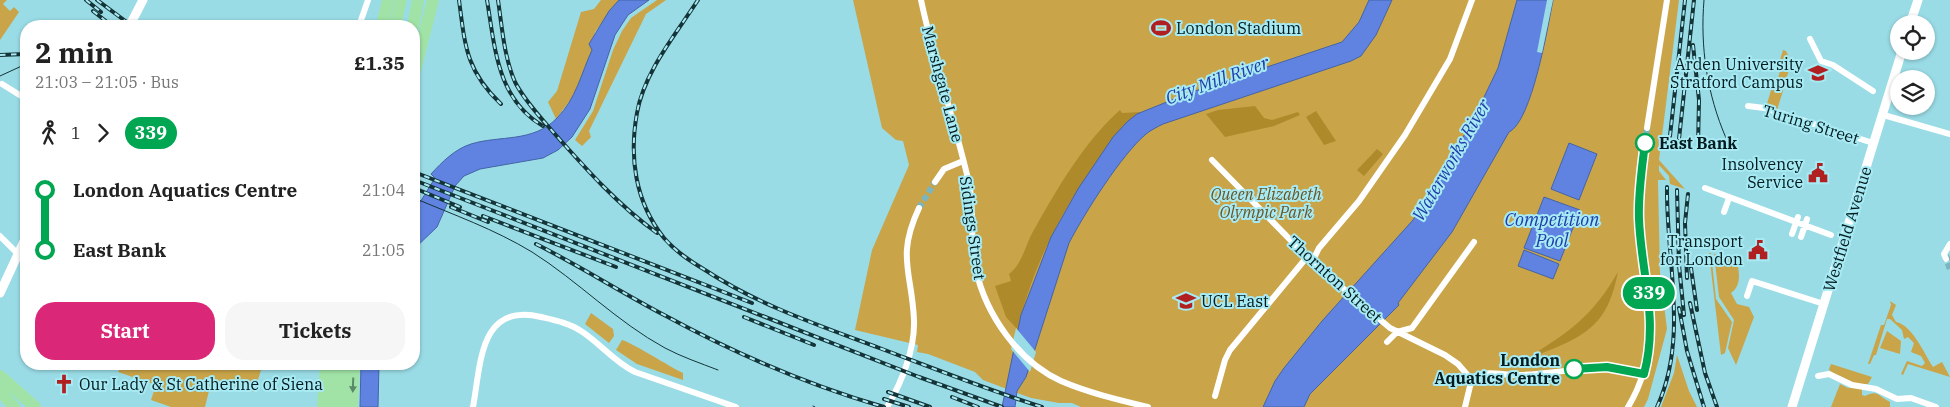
<!DOCTYPE html>
<html lang="en">
<head>
<meta charset="utf-8">
<style>
	body { margin:0; font-family:"IBM Plex Serif",serif; background:#f6f6f6; color:#222; height:100vh; display:flex; flex-direction:column; font-size:19px; white-space:nowrap }
	* { box-sizing:border-box; margin:0 }
	p { font-size:16px; color:#767676 }
	.icon { flex:none; width:28px; height:28px; fill:none; stroke:currentColor; stroke-width:2; stroke-linecap:round; stroke-linejoin:round }
	.map { position:relative; flex:1; overflow:hidden }
	.panel { position:absolute; left:20px; top:20px; width:400px; height:350px; display:flex; flex-direction:column; background:#fff; border-radius:20px; box-shadow:0 1px 4px #0004 }
	.panel>* { flex:none }
	.badge { padding:0 10px; border-radius:16px; font-size:18px; line-height:32px }
	.fabs { position:absolute; left:1890px; top:15px; display:grid; gap:10px }
	.fabs a { display:grid; place-items:center; width:45px; height:45px; border-radius:50%; background:#fff; box-shadow:0 1px 4px #0004; font-size:25px }
	.map>.badge { position:absolute; translate:-50% -50%; box-shadow:0 0 0 2px #fff }
	.legs { display:flex; align-items:center; gap:8px; height:55px; padding:0 15px; font-size:16px }
	.legs p { margin-inline-start:auto }
	.overview { display:flex; align-items:center; justify-content:space-between; height:85px; padding:0 15px }
	h1 { font-size:28px; font-weight:700; line-height:38px }
	.cta { display:flex; gap:10px; margin-top:auto; padding:10px 15px }
	.cta a { flex:1; height:58px; border-radius:20px; background:#db2777; color:#fff; font-size:20px; font-weight:700; line-height:58px; text-align:center }
	.cta a+a { background:#f6f6f6; color:#222 }
	ul { padding:0 15px; list-style:none }
	li { display:flex; align-items:center; gap:18px; height:60px; font-size:19px }
	li i { display:grid; place-items:center; width:8px; height:100%; margin:0 6px; background:currentColor }
	li i::after { content:''; width:12px; height:12px; margin:-6px; border:4px solid; border-radius:50%; background:#fff }
	li p { margin-inline-start:auto }
	li:first-child i { background:linear-gradient(#0000 50%,currentColor 0) }
	li:last-child i { background:linear-gradient(currentColor 50%,#0000 0) }
	.map>svg:first-child { display:block }
	.green { fill:#c9a449 }
	.forest { fill:#af8a2b }
	.water { fill:#6083e1; stroke:#4364a6 }
	.pier { fill:#9adce6 }
	.lines { fill:none; stroke-linecap:round; stroke-linejoin:round }
	.street-tunnel { stroke:#7bb5be; stroke-width:6; stroke-dasharray:6 3; stroke-linecap:butt }
	.street { stroke:#fff; stroke-width:6 }
	.secondary { stroke:#fff; stroke-width:9 }
	.highway { stroke:#a1e3a6; stroke-width:12 }
	.tram { stroke:#143438; stroke-width:1 }
	.rail-casing { stroke:#143438; stroke-width:4 }
	.rail { stroke:#a7eaf3; stroke-width:2; stroke-dasharray:5.5; stroke-linecap:butt }
	.oneway { fill:#598968 }
	.line-1-casing { stroke:#fff; stroke-width:11 }
	.line-1 { stroke:#00a651; stroke-width:8 }
	.stop-1-dot { fill:#fff; stroke:#00a651; stroke-width:2.5 }
	.labels { text-anchor:middle; dominant-baseline:central; stroke-width:4; stroke-linejoin:round; paint-order:stroke }
	.poi-label { font-size:16px; fill:#001a1d; stroke:#a7eaf3; text-anchor:start }
	.street-label { font-size:16px; fill:#001a1d; stroke:#a7eaf3 }
	.stop-label { font-size:16px; font-weight:bold; fill:#001a1d; stroke:#a7eaf3; text-anchor:start }
	.park-label { font-size:16px; font-style:italic; fill:#695525; stroke:#a7eaf3 }
	.water-label { font-size:18px; font-style:italic; fill:#203daa; stroke:#a7eaf3 }
</style>
</head>
<body>
<div class="map">
<svg width="1950" height="407" viewBox="0 0 1950 407">
	<rect width="100%" height="100%" fill="#9adce6"/>
	<path class="green" d="M0,0h7l-4,4 7,7 4,-4 5,5 -19,28z
		M601,0h18l-24,32 -3,18 -17,44 -19,25 -8,-17 9,-11 24,-79 13,-3z
		M657,0h9l-20,14 -57,117 2,6 -9,9 -7,-6 18,-29 20,-61 9,-19 9,-13z
		M853,0h826l-20,160 26,29 -15,-5 -1,-8 -10,-11v6l7,9h-8l2,93 7,56 -19,70 -4,8h-563l-9,-4h-13l-28,-5 -48,-18 -8,-8 -47,-18 -11,-2 1,-7 -63,-15 17,-80 37,-85 -6,-24 -7,-1 -14,-12z
		M1783,50l3,1 6,12 -7,18 -1,9 -6,-12 5,-17 -3,-1z
		M1775,77l8,14 -6,19 -11,-3z
		M1709,253h2l5,46 16,23 -7,31 -4,2z
		M1714,254l23,6c2,13 5,25 -6,33l6,11 12,3 5,10 -18,48 -8,-17 6,-28 -15,-23z
		M1890,301l6,4 -4,10 4,7c16,3 28,31 37,45l9,-5 8,15 -42,-13 -5,11 -2,-1 6,-13 15,5 3,-3 -4,-7 -10,-4 3,-9 -6,-6 -4,2 -2,-9 -12,-11h-3l-11,36h-2l-4,9h-2l13,-39h3l7,-20z
		M591,313l22,16 1,7 -5,7 -24,-19z
		M1887,331l14,10 -1,13 -20,-6z
		M622,340c7,1 50,28 61,33v7l-46,-16 -21,-14z
		M1677,355l12,36 8,16h-36l13,-34z
		M123,364h140l-9,28 -42,-13 -7,28h-34l-20,-7 5,-15 -38,-13z
		M1831,364l41,13 -4,7h-11l-26,-11 -2,-4z
		M1840,384l8,4h14v7l3,1c13,-7 14,1 25,6v5h-59z"/>
	<path class="forest" d="M1255,106l9,12 8,2 26,-8 2,3 -26,11 -49,11 -19,-23 12,-4z
		M1120,110l2,3 20,-1 -5,2c-20,25 -42,49 -59,76 -27,41 -50,92 -60,140l-12,-13 -11,-31 16,-5 -2,-7c15,-12 16,-30 26,-46 23,-41 50,-87 85,-118z
		M1316,111l20,30 -12,4 -18,-28z
		M1377,149l6,5 -19,22 -7,-6z
		M1618,272c-9,44 -23,59 -63,76 -9,3 -20,9 -29,11 43,-27 66,-42 92,-87z"/>
	<path class="water" d="M619,0h30l-21,15 -13,20 -25,74 -18,28 -14,13 -15,8 -63,11 -16,7 -9,10 -18,41 -23,22v-37l21,-34 -4,-4c11,-12 24,-25 40,-30 29,-9 62,-1 86,-26 19,-19 24,-44 35,-68l-3,-6 20,-33z
		M1369,0h23l-16,35 -15,21 -10,5 -188,63c-6,3 -12,6 -17,10 -24,20 -62,80 -77,109l-43,134 -9,14 -2,16h-13l19,-92 30,-78 27,-48 35,-52 15,-16 9,-7 52,-21 153,-51 17,-20z
		M1517,0h36c-5,26 -21,121 -44,132l-57,100 -54,71 1,2 -89,89 -6,13h-41l12,-26 9,-13 38,-47 91,-101 13,-20 47,-80 25,-52z
		M1569,143l28,11 -18,46 -28,-11z
		M1544,197l36,13 -20,51 -36,-13z
		M1524,250l35,14 -6,15 -35,-13z
		M361,364h18l-1,43h-18z"/>
	<path class="pier" d="M1547,0h6l-11,53 -5,-1z
		M1016,328l20,24 -6,20 -19,-23z"/>
	<g class="lines">
		<path class="street-tunnel" d="M1640,178l7,-50
			M919,208l16,-26
			M1950,257l-4,2 4,10"/>
		<path class="street" d="M921,0c13,62 34,122 48,183 6,29 0,59 7,87 10,45 43,92 85,111 28,12 58,19 87,26
			M359,26l9,-26
			M1810,39l11,22 12,4 40,26
			M2,84l24,15
			M1748,106l16,2 109,35
			M1887,116l63,18
			M1647,128l20,-128
			M1212,160l100,102 78,66 55,27 13,9 13,15
			M935,182l9,-13 19,-8
			M1705,188l126,47
			M1724,212l5,-14
			M1792,234l6,-17
			M0,236l18,18
			M1801,237l6,-18
			M1946,259l-2,-5 6,-10
			M1312,262l7,-14 40,-47 46,-66 45,-76 22,-59
			M1747,296l5,-15 72,23
			M1387,342l10,-10 15,-4 62,-86
			M1818,376l11,-2 23,11 24,4 21,10 14,-1 25,9
			M1215,396l10,-36 5,-10 77,-93
			M473,407c8,-43 6,-105 68,-90 13,3 28,6 40,14 19,12 33,31 54,41l101,35
			M887,407c15,-25 28,-58 27,-87 -2,-48 -18,-63 5,-112
			M1465,407l7,-29c13,-9 33,-2 49,-3 45,-2 76,-13 123,-1
			M1628,407c46,-75 3,-149 12,-229"/>
		<path class="secondary" d="M131,23l12,-23
			M1910,24l8,-24
			M0,293l26,-56
			M1792,407l110,-356"/>
		<path class="highway" d="M382,26l6,-26
			M395,26l6,-26
			M413,26l5,-26
			M414,74l19,-74
			M0,376l35,31
			M0,391l14,16
			M333,405l2,-41
			M323,407l3,-43
			M342,407l2,-43
			M352,407l2,-43"/>
		<path class="tram" d="M1704,0c-4,47 3,94 22,138
			M0,76l26,-12
			M414,198c40,17 80,31 118,54 46,29 85,70 133,96 17,9 35,15 53,22
			M813,406l2,1"/>
		<defs>
			<path id="rail" d="M86,0l15,12
				M97,0l35,26
				M459,0c6,46 7,71 42,104
				M487,0c8,48 10,99 56,126
				M498,0c4,27 6,57 17,82 9,18 26,36 39,51 32,36 64,72 103,100
				M698,0c-22,34 -54,72 -61,113 -8,44 -2,89 27,125 12,14 26,23 41,32 55,36 116,56 177,79 53,20 106,41 160,58
				M93,11l19,15
				M1693,45l6,55 -1,46
				M0,55l26,-1
				M1670,136l15,-136
				M1679,139l15,-139
				M414,172l338,131
				M414,180l505,197 83,30
				M414,188l46,19
				M1677,190l2,75 5,50
				M451,207l37,15
				M483,216l133,51
				M536,244c44,22 86,49 130,72 70,38 142,69 218,91
				M1691,268l6,42
				M1687,278l-2,-55 3,-29
				M1690,303l15,70 12,34
				M1679,308l8,43 17,56
				M744,317l70,28
				M888,392l42,15
				M952,397l26,10
				M884,399l25,8
				M1657,407c32,-69 9,-147 10,-220"/>
		</defs>
		<use href="#rail" class="rail-casing"/>
		<use href="#rail" class="rail"/>
	</g>
	<defs><path id="oneway-solid" d="M-6-.8H1V-3.2L6.5 0L1 3.2V.8H-6Z" transform="scale(1.25)"/></defs>
	<use class="oneway" href="#oneway-solid" transform="translate(353 385) rotate(92)"/>
	<g class="lines">
		<defs>
			<path id="line-1" d="M1574,369l33,-2 37,7c15,-55 -3,-101 -5,-155 -1,-26 3,-51 6,-76"/>
		</defs>
		<use href="#line-1" class="line-1-casing"/>
		<use href="#line-1" class="line-1"/>
	</g>
	<defs>
		<symbol id="stadium-bare" viewBox="-9 -9 18 18"><path d="M0-5a6.5 5 0 1 0 0 10a6.5 5 0 1 0 0-10ZM-3.5-1.8h7v3.6h-7Z" fill="#b12021" stroke="#a7eaf3" stroke-width="2.5" paint-order="stroke"/></symbol>
		<symbol id="university-bare" viewBox="-9 -9 18 18"><path d="M0-5L7-2L0 1L-7-2ZM-4 1L0 2.5L4 1V4Q0 6-4 4Z" fill="#b12021" stroke="#a7eaf3" stroke-width="2.5" paint-order="stroke"/></symbol>
		<symbol id="civic-bare" viewBox="-9 -9 18 18"><path d="M-.6-6.5H3V-4.5H.6V-3L4-1V1h2V6H-6V1h2V-1L-.6-3ZM-1.2 2.5V6h2.4V2.5Z" fill="#b12021" stroke="#a7eaf3" stroke-width="2.5" paint-order="stroke"/></symbol>
		<symbol id="church-bare" viewBox="-9 -9 18 18"><path d="M-1.2-6h2.4v3.5h3.3v2.4h-3.3V6h-2.4V-.1h-3.3v-2.4h3.3Z" fill="#b12021" stroke="#a7eaf3" stroke-width="2.5" paint-order="stroke"/></symbol>
	</defs>
	<g fill-rule="evenodd">
		<use href="#stadium-bare" x="1147" y="14" width="28" height="28"/>
		<use href="#university-bare" x="1804" y="59" width="28" height="28"/>
		<use href="#civic-bare" x="1804" y="159" width="28" height="28"/>
		<use href="#civic-bare" x="1744" y="236" width="28" height="28"/>
		<use href="#university-bare" x="1172" y="287" width="28" height="28"/>
		<use href="#church-bare" x="50" y="370" width="28" height="28"/>
	</g>
	<g class="stop-1-dot">
		<circle cx="1645" cy="143" r="9"/>
		<circle cx="1574" cy="369" r="9"/>
	</g>
	<g class="labels">
		<g class="poi-label">
			<text x="1176" y="28">London Stadium</text>
			<text x="1803" y="64" text-anchor="end">Arden University<tspan x="1803" dy="18">Stratford Campus</tspan></text>
			<text x="1803" y="164" text-anchor="end">Insolvency<tspan x="1803" dy="18">Service</tspan></text>
			<text x="1743" y="241" text-anchor="end">Transport<tspan x="1743" dy="18">for London</tspan></text>
			<text x="1201" y="301">UCL East</text>
			<text x="79" y="384">Our Lady &amp; St Catherine of Siena</text>
		</g>
		<g class="street-label">
			<text transform="translate(943 84) rotate(75)">Marshgate Lane</text>
			<text transform="translate(1811 124) rotate(17)">Turing Street</text>
			<text transform="translate(973 228) rotate(82)">Sidings Street</text>
			<text transform="translate(1847 229) rotate(-73)">Westfield Avenue</text>
			<text transform="translate(1335 279) rotate(42)">Thornton Street</text>
		</g>
		<g class="stop-label">
			<text x="1659" y="143">East Bank</text>
			<text x="1560" y="360" text-anchor="end">London<tspan x="1560" dy="18">Aquatics Centre</tspan></text>
		</g>
		<g class="park-label">
			<text x="1266" y="194">Queen Elizabeth<tspan x="1266" dy="18">Olympic Park</tspan></text>
		</g>
		<g class="water-label">
			<text transform="translate(1217 80) rotate(-20)">City Mill River</text>
			<text transform="translate(1451 160) rotate(-60)">Waterworks River</text>
			<text x="1552" y="219">Competition<tspan x="1552" dy="21">Pool</tspan></text>
		</g>
	</g>
</svg>
<div class="fabs">
<a><svg class="icon" aria-label="locate" viewBox="0 0 24 24"><circle cx="12" cy="12" r="6"/><path d="M12 2v4M12 18v4M2 12h4M18 12h4"/></svg></a>
<a><svg class="icon" aria-label="layers" viewBox="0 0 24 24"><path d="M12 4l9 5-9 5-9-5zM3 14l9 5 9-5"/></svg></a>
</div>
<b class="badge" style="left:1649px;top:293px;background:#00a651;color:#fff">339</b>
<section class="panel">
<div class="overview"><div><h1>2 min</h1><p>21:03 – 21:05 · Bus</p></div><b>£1.35</b></div>
<div class="legs"><svg class="icon" aria-label="walk" viewBox="0 0 24 24"><circle cx="13" cy="4" r="2"/><path d="M13 8l-2 6 4 7M11 14l-3 7M7 12l3-4h3l4 4"/></svg>1<svg class="icon" aria-label="forward" viewBox="0 0 24 24"><path d="M9 5l7 7-7 7"/></svg><b class="badge" style="background:#00a651;color:#fff">339</b></div>
<ul>
<li><i style="color:#00a651"></i><b>London Aquatics Centre</b><p>21:04</p></li>
<li><i style="color:#00a651"></i><b>East Bank</b><p>21:05</p></li>
</ul>
<div class="cta"><a>Start</a><a>Tickets</a></div>
</section>
</div>
</body>
</html>
